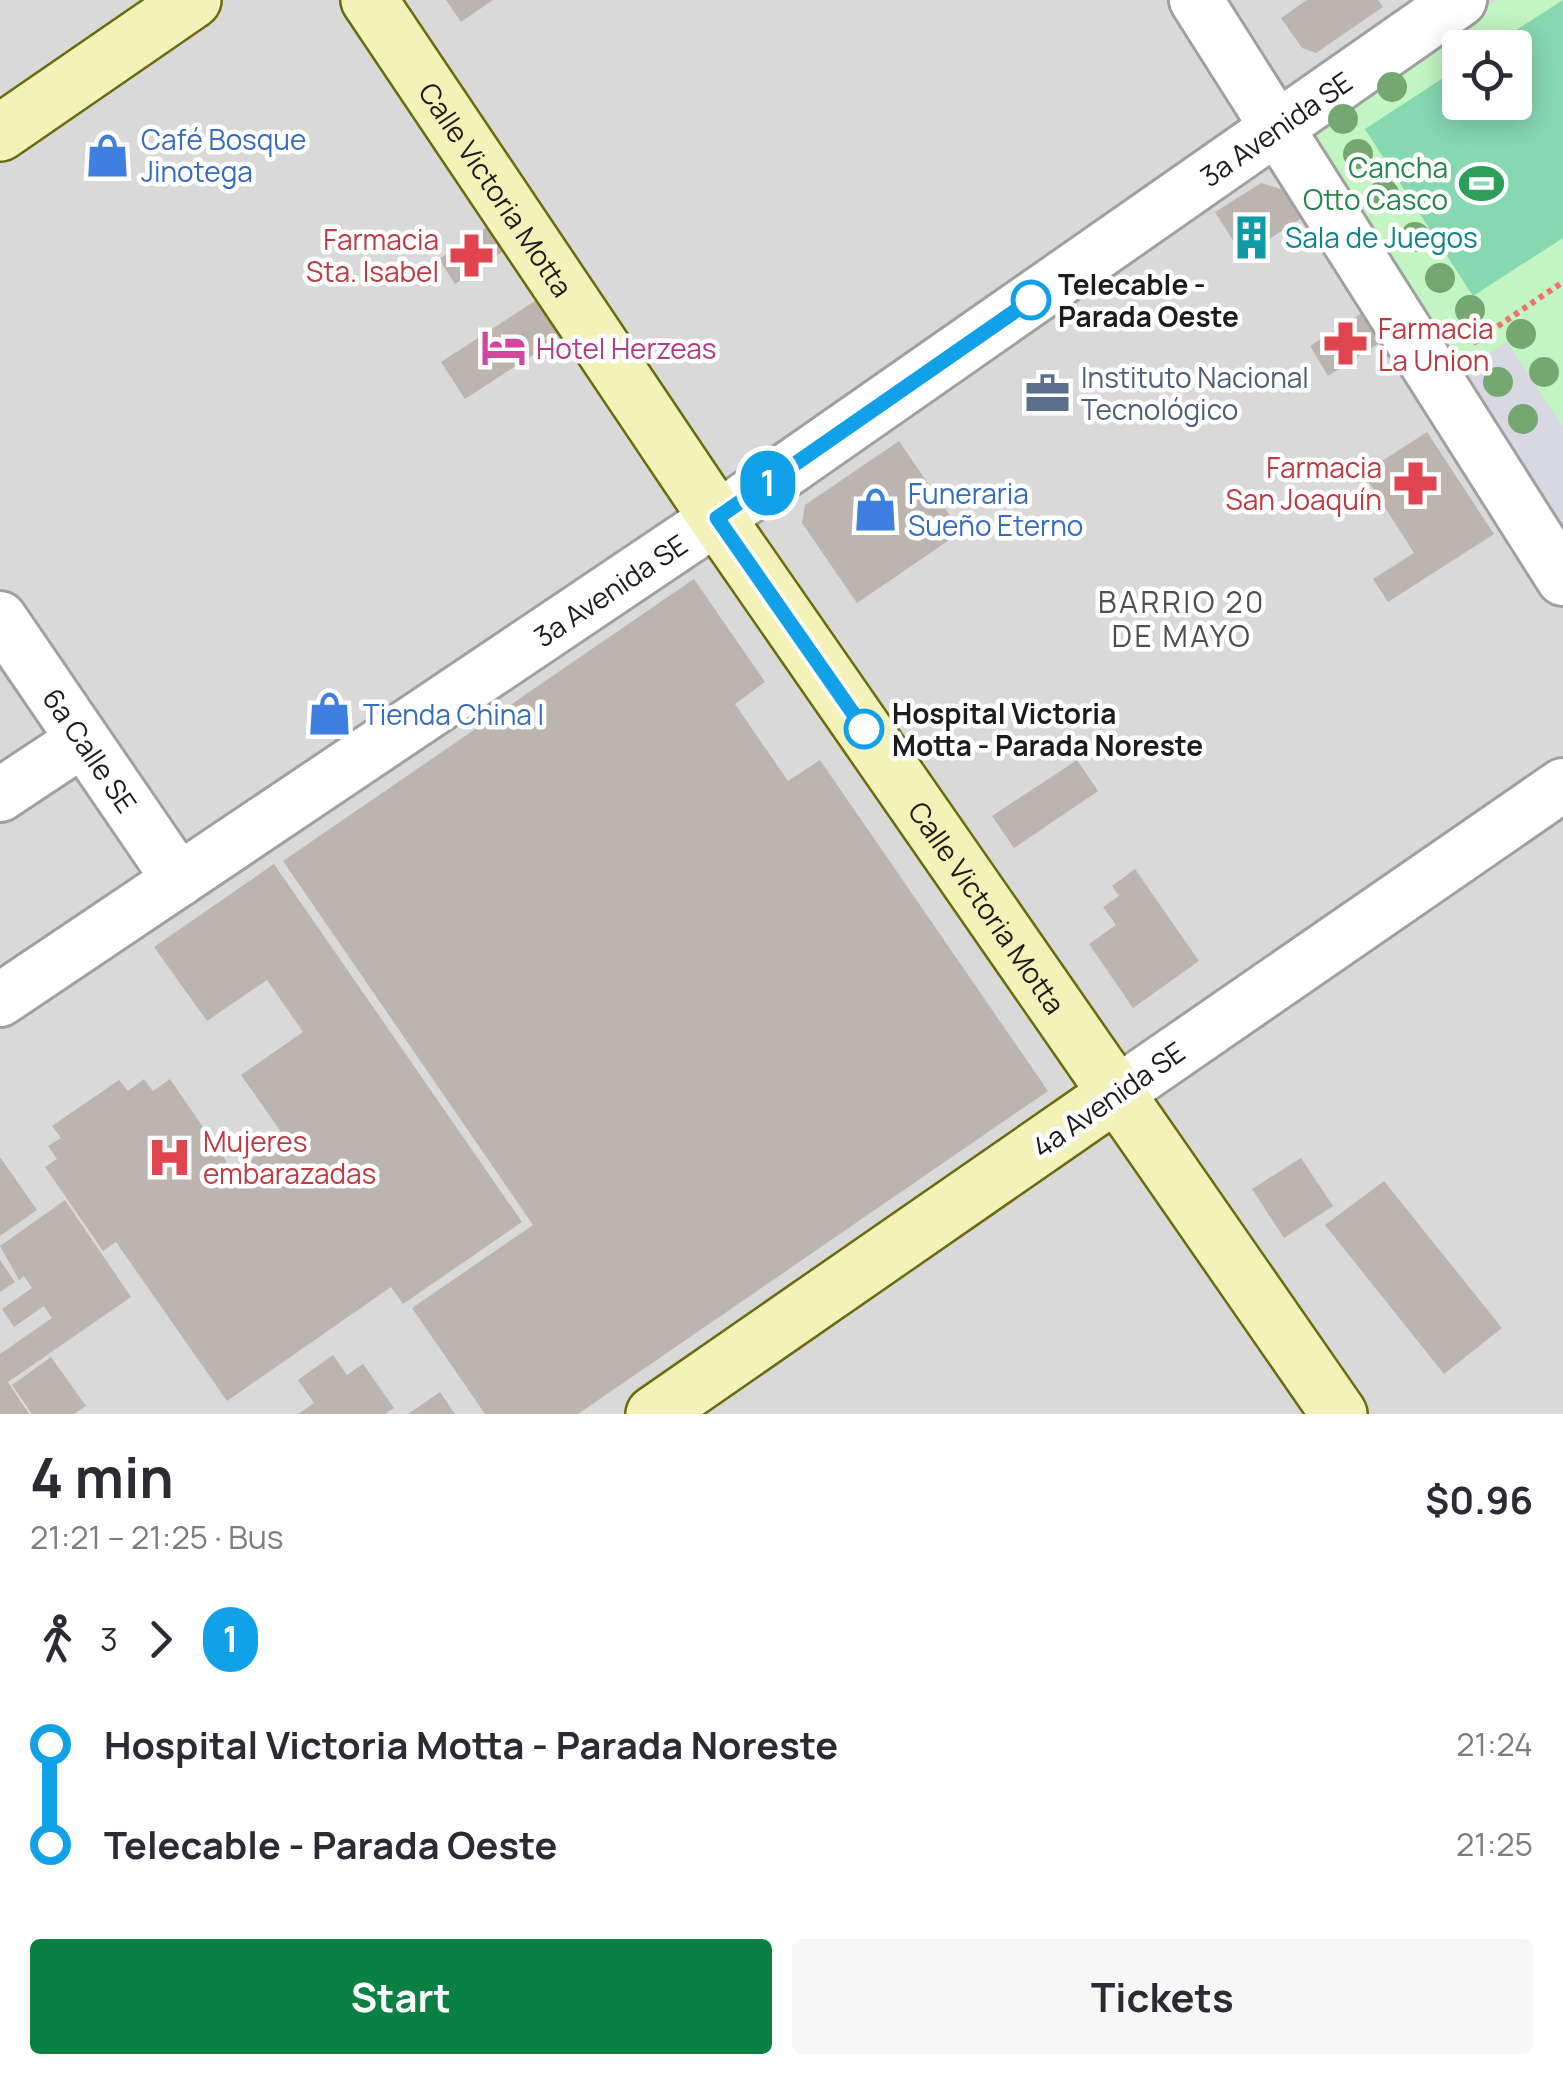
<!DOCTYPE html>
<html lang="en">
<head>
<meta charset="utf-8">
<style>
	body { margin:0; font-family:Manrope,sans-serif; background:#f7f7f7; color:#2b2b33; height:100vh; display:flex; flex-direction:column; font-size:38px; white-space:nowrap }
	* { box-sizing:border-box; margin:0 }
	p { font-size:32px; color:#7c7c81 }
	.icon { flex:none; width:55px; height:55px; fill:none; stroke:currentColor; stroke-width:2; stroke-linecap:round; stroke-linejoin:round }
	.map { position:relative; height:1414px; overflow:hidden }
	.details { display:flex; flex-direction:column; background:#fff; flex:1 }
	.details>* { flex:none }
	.badge { padding:0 20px; border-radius:32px; font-size:35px; line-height:65px }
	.controls { position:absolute; left:1442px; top:30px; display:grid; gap:20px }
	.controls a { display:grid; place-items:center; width:90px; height:90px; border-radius:10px; background:#fff; box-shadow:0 5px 25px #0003; font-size:50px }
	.map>.badge { position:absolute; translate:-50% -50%; box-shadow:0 0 0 5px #fff }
	.legs { display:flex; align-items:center; gap:15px; height:110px; padding:0 30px; font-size:32px }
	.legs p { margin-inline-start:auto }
	.head { display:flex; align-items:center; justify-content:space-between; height:170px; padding:0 30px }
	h1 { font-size:55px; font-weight:700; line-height:75px }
	.action { display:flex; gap:20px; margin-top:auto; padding:20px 30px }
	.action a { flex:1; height:115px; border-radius:10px; background:#0b8043; color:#fff; font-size:40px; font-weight:700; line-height:115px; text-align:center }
	.action a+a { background:#f7f7f7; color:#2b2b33 }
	ul { padding:0 30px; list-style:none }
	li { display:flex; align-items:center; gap:35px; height:100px; font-size:38px }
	li i { display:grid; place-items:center; width:15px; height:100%; margin:0 12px; background:currentColor }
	li i::after { content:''; width:25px; height:25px; margin:-12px; border:8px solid; border-radius:50%; background:#fff }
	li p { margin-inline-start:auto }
	li:first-child i { background:linear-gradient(#0000 50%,currentColor 0) }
	li:last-child i { background:linear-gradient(currentColor 50%,#0000 0) }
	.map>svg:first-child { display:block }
	.residential { fill:#dad9d9; fill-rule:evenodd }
	.park { fill:#c2f5c1; fill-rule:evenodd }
	.pitch { fill:#85d8b0 }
	.plaza { fill:#d7d8e3 }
	.building { fill:#bdb4af }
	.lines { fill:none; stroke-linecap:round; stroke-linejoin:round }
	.street-casing { stroke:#a0a0a0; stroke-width:58 }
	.secondary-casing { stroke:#6a6b0b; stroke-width:60 }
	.path { stroke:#f07270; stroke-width:6; stroke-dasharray:5 5; stroke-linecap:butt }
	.street { stroke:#fff; stroke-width:52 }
	.secondary { stroke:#f5f2b9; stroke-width:55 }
	.tree { fill:#75a870 }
	.line-1-casing { stroke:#fff; stroke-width:22 }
	.line-1 { stroke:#11a1e8; stroke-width:15 }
	.stop-1-dot { fill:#fff; stroke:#11a1e8; stroke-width:5 }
	.labels { text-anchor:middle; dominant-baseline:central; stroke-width:9; stroke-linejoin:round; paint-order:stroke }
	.street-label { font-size:28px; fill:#1c1c1c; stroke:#fff }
	.shop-label { font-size:28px; fill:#366cbe; stroke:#fff; text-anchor:start }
	.leisure-label { font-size:28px; fill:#27864d; stroke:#fff; text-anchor:end }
	.culture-label { font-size:28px; fill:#0d838f; stroke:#fff; text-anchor:start }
	.health-label { font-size:28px; fill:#be3a42; stroke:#fff; text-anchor:end }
	.stop-label { font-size:28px; font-weight:bold; fill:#1c1c1c; stroke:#fff; text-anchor:start }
	.hotel-label { font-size:28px; fill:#b23c85; stroke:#fff; text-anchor:start }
	.service-label { font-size:28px; fill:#4e5e75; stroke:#fff; text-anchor:start }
	.neighbourhood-label { font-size:30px; letter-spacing:2.5px; fill:#4f4f4f; stroke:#fff }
</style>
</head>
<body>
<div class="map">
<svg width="1563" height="1414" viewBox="0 0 1563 1414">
	<rect width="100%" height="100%" fill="#ede9e3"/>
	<path class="residential" d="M0,0h1563v1414h-1563zM1460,48h55v54h-55z"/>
	<path class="park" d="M1496,0h67v554l-270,-418zM1460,48h55v54h-55z"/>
	<path class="pitch" d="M1563,0v238l-90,58 -108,-167 95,-62v35h55v-54l-25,-1z"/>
	<path class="plaza" d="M1507,342l56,85v110l-106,-161z"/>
	<path class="building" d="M446,0h47l-32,22z
		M1307,0h71l5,7 -67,46 -14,-5 -21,-30z
		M1261,183l26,8 16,26 -60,39 -28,-44z
		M490,225l15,25 -50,34 -16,-25z
		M541,297l24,37 -100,65 -24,-37z
		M1362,313l19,29 -53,34 -18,-30z
		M1427,432l67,102 -106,68 -15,-23 41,-26 -51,-80z
		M899,441l62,91 -104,71 -55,-80 3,-18z
		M694,579l71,103 -30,22 53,77 32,-21 228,331 -470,323h-93l-73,-106 121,-83 -250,-364z
		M1077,760l21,31 -84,57 -22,-32z
		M274,864l248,358 -119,82 -12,-17 -164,114 -111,-159 -13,9 -58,-84 12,-8 -9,-13 13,-8 -9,-12 67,-46 9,11 16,-12 9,12 17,-12 57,83 -12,8 7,10 62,-44 -43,-61 62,-43 -36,-52 -60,41 -53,-74z
		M1135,869l64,92 -66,47 -44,-64 27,-19 -13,-18 16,-11 -7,-10z
		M0,1157l37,53 -37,26z
		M1301,1158l32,48 -49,32 -32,-49z
		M1384,1181l118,147 -58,46 -119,-149z
		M65,1200l66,97 -123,85 21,32h-29v-60l52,-36 -8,-12 -30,21 -12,-18 30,-21 -8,-12 -5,4 -19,-34z
		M0,1260l15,22 -15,10z
		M333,1355l14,20 16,-11 31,44 -9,6h-87l16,-11 -16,-23z
		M51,1357l35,49 -12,8h-42l-20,-29z
		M440,1392l15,22h-47z"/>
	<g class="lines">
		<defs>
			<g id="street">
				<path d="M1196,0l367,579"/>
				<path id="s1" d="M0,618l179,262"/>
				<path d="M0,795l83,-55"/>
				<path id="s2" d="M0,1000l735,-494 725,-506"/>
				<path d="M1117,1093l446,-308"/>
			</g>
			<g id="secondary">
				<path id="s3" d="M369,0l348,518 622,896"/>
				<path d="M0,133l193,-133"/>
				<path d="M654,1414l463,-321"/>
			</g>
		</defs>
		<use href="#street" class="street-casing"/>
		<use href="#secondary" class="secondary-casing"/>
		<path class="path" d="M1473,343l90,-61"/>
		<use href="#street" class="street"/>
		<use href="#secondary" class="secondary"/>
	</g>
	<g class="tree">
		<circle cx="1392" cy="87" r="15"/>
		<circle cx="1343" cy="119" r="15"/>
		<circle cx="1358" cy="154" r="15"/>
		<circle cx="1384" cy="194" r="15"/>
		<circle cx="1415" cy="237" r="15"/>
		<circle cx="1440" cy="278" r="15"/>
		<circle cx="1470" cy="310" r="15"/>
		<circle cx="1521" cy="334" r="15"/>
		<circle cx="1544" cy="372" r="15"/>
		<circle cx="1498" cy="382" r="15"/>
		<circle cx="1523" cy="419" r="15"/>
	</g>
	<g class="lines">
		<defs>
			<path id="line-1" d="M864,729l-147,-211 314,-218"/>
		</defs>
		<use href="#line-1" class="line-1-casing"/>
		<use href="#line-1" class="line-1"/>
	</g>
	<defs>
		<symbol id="shop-bare" viewBox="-9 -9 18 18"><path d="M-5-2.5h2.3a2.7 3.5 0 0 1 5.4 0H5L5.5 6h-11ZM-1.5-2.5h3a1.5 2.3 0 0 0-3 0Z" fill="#3f7fe0" stroke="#fff" stroke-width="2.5" paint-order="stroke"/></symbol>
		<symbol id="stadium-bare" viewBox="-9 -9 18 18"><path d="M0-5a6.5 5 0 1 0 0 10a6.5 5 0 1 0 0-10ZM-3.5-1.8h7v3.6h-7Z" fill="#2e9e5b" stroke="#fff" stroke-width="2.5" paint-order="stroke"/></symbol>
		<symbol id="building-bare" viewBox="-9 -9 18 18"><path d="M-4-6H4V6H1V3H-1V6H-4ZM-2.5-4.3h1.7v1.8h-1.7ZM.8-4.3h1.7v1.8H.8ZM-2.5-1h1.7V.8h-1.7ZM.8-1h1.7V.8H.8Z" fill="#0f9aa8" stroke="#fff" stroke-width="2.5" paint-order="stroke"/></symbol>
		<symbol id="pharmacy-bare" viewBox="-9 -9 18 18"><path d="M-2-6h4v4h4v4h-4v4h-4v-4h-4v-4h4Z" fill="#e0444e" stroke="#fff" stroke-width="2.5" paint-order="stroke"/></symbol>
		<symbol id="hotel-bare" viewBox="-9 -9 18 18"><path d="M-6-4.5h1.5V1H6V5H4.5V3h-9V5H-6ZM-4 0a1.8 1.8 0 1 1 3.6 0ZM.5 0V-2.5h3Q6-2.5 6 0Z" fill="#d1479c" stroke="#fff" stroke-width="2.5" paint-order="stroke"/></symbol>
		<symbol id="office-bare" viewBox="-9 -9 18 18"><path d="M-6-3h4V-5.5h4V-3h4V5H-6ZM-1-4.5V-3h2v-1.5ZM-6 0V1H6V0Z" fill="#5c6f8a" stroke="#fff" stroke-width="2.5" paint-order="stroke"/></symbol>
		<symbol id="hospital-bare" viewBox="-9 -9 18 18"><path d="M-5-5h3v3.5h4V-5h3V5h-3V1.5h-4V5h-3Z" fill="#e0444e" stroke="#fff" stroke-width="2.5" paint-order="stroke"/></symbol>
	</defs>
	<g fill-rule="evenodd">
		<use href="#shop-bare" x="76" y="124" width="63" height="63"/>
		<use href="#stadium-bare" x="1450" y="152" width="63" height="63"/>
		<use href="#building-bare" x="1220" y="206" width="63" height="63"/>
		<use href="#pharmacy-bare" x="440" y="224" width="63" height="63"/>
		<use href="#pharmacy-bare" x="1314" y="312" width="63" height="63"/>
		<use href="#hotel-bare" x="472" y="316" width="63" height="63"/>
		<use href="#office-bare" x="1016" y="362" width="63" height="63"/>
		<use href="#pharmacy-bare" x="1384" y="452" width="63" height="63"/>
		<use href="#shop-bare" x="844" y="478" width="63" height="63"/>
		<use href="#shop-bare" x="298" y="682" width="63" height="63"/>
		<use href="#hospital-bare" x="138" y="1126" width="63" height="63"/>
	</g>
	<g class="stop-1-dot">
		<circle cx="1031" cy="300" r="18"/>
		<circle cx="864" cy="729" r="18"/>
	</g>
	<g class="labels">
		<g class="street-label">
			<text stroke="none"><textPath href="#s2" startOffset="1545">3a Avenida SE</textPath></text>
			<text stroke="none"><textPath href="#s3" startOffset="228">Calle Victoria Motta</textPath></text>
			<text stroke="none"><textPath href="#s2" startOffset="735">3a Avenida SE</textPath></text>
			<text stroke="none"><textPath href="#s1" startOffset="160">6a Calle SE</textPath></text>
			<text stroke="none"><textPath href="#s3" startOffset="1098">Calle Victoria Motta</textPath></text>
			<text transform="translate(1108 1099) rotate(-35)">4a Avenida SE</text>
		</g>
		<g class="shop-label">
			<text x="141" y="139">Café Bosque<tspan x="141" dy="32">Jinotega</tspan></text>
			<text x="908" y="493">Funeraria<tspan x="908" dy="32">Sueño Eterno</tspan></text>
			<text x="363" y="714">Tienda China I</text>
		</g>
		<g class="leisure-label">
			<text x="1448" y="167">Cancha<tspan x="1448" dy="32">Otto Casco</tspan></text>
		</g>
		<g class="culture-label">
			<text x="1285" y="237">Sala de Juegos</text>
		</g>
		<g class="health-label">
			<text x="439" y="239">Farmacia<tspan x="439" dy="32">Sta. Isabel</tspan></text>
			<text x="1378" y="328" text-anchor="start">Farmacia<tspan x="1378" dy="32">La Union</tspan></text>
			<text x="1382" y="467">Farmacia<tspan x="1382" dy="32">San Joaquín</tspan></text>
			<text x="203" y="1141" text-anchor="start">Mujeres<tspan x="203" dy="32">embarazadas</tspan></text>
		</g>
		<g class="stop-label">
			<text x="1058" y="284">Telecable -<tspan x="1058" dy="32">Parada Oeste</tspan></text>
			<text x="892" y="713">Hospital Victoria<tspan x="892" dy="32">Motta - Parada Noreste</tspan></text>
		</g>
		<g class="hotel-label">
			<text x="536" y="348">Hotel Herzeas</text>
		</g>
		<g class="service-label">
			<text x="1081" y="377">Instituto Nacional<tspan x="1081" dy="32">Tecnológico</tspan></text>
		</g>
		<g class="neighbourhood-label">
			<text x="1182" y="601">BARRIO 20<tspan x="1182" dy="34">DE MAYO</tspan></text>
		</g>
	</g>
</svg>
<div class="controls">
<a><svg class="icon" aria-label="locate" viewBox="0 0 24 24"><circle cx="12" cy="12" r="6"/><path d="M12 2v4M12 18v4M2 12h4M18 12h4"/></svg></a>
</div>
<b class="badge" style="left:768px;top:483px;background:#11a1e8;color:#fff">1</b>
</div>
<section class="details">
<div class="head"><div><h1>4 min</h1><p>21:21 – 21:25 · Bus</p></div><b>$0.96</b></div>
<div class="legs"><svg class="icon" aria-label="walk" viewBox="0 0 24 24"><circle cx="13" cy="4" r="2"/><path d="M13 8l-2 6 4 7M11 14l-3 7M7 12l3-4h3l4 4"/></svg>3<svg class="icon" aria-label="forward" viewBox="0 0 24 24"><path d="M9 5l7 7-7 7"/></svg><b class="badge" style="background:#11a1e8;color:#fff">1</b></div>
<ul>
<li><i style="color:#11a1e8"></i><b>Hospital Victoria Motta - Parada Noreste</b><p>21:24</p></li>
<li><i style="color:#11a1e8"></i><b>Telecable - Parada Oeste</b><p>21:25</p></li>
</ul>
<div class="action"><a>Start</a><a>Tickets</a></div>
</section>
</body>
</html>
